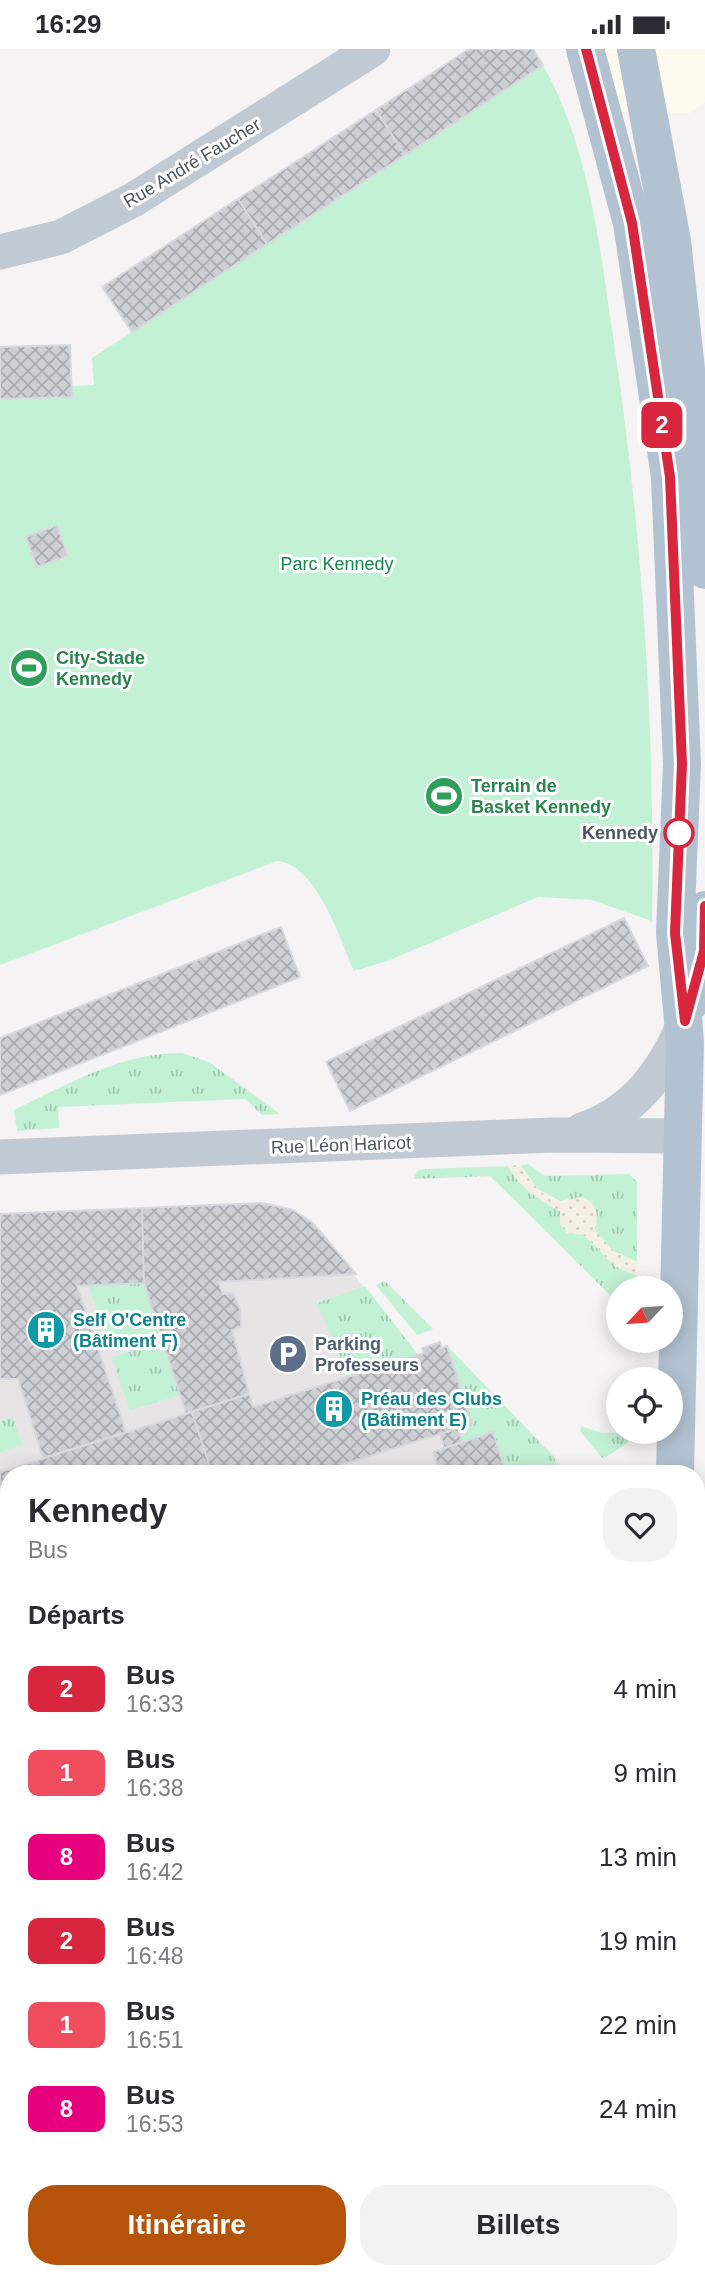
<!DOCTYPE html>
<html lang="fr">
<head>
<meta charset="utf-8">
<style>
	body { margin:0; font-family:Helvetica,sans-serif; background:#f2f2f3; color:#2b2b33; height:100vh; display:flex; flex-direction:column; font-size:26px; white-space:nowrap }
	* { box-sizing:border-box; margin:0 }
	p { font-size:23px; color:#7c7c81 }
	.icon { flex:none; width:38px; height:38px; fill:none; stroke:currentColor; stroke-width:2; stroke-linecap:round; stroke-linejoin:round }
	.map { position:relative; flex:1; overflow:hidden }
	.panel { position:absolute; left:0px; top:1416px; width:705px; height:814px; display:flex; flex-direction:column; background:#fff; border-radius:28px 28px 0 0; box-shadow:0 4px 18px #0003 }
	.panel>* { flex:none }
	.badge { padding:0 14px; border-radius:10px; font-size:24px; line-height:46px }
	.needle { width:46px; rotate:244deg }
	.fabs { position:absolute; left:606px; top:1227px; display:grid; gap:14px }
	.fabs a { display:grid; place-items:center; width:77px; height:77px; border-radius:50%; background:#fff; box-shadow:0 4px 18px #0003; font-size:35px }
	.map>.badge { position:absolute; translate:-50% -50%; box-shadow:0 0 0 4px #fff }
	h2 { padding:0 28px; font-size:26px; line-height:63px }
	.round { display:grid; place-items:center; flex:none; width:74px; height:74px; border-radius:28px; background:#f2f2f3 }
	.overview { display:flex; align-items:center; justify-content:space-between; height:119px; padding:0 28px }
	h1 { font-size:33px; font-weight:600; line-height:52px }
	.action { display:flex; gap:14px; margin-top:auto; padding:14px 28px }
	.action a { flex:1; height:80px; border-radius:28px; background:#b45309; color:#fff; font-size:28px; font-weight:600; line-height:80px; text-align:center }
	.action a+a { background:#f2f2f3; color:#2b2b33 }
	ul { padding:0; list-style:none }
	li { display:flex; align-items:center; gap:21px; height:84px; padding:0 28px }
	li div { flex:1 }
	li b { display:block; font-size:26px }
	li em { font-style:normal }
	li .badge { min-width:77px; font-weight:700; text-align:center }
	.status { display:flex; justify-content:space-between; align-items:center; height:49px; padding:0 35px; background:#fff; direction:ltr }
	.status svg { height:19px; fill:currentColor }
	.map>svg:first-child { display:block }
	.commercial { fill:#fdf9ef }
	.education { fill:#e6e4e5 }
	.grass { fill:url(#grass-tufts) }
	.sand { fill:url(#sand-dots) }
	.park { fill:#c3f1d5 }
	.building { fill:url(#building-cross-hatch); stroke:#d7d9de; stroke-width:2 }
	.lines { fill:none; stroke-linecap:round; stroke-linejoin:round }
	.minor { stroke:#c1cad2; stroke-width:35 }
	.major { stroke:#b3c2d1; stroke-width:38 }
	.line-casing { stroke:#fff; stroke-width:16 }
	.line { stroke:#d7263d; stroke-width:10 }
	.stop-dot { fill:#fff; stroke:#d7263d; stroke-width:3.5 }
	.labels { text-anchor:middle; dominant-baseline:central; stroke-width:6; stroke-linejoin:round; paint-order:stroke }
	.street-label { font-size:18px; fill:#4a5661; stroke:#fff }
	.park-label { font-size:18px; fill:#17864f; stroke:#fff }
	.leisure-label { font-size:18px; font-weight:bold; fill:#27864d; stroke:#fff; text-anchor:start }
	.stop-label { font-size:18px; font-weight:bold; fill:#4a5661; stroke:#fff; text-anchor:end }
	.culture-label { font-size:18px; font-weight:bold; fill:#0d838f; stroke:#fff; text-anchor:start }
	.service-label { font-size:18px; font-weight:bold; fill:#4e5e75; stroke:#fff; text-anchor:start }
</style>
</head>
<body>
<div class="status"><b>16:29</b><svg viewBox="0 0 49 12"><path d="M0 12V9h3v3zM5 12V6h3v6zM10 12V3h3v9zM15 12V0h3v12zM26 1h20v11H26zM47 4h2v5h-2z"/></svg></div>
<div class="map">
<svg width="705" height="2228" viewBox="0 0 705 2228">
	<defs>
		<pattern id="grass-tufts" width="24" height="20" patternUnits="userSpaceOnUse" patternTransform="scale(1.75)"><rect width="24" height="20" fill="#c3f1d5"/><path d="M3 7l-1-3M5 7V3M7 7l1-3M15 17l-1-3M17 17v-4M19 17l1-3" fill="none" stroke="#a0c6b0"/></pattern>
		<pattern id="sand-dots" width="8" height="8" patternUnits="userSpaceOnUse" patternTransform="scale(1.75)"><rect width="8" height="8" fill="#f5f0e5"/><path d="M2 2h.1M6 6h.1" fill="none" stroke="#d4d0c7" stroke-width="1.8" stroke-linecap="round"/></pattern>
		<pattern id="building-cross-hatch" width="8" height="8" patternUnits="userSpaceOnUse" patternTransform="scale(1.75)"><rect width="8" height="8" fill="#cdcfd5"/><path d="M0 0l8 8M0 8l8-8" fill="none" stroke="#a8abb0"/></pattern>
	</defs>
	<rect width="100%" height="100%" fill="#f5f3f3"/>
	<path class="commercial" d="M596,0h109v53l-15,11 -75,-1z"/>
	<path class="education" d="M263,1154l30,7 20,13 105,132 6,-2 -2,-5 18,-6 2,6 5,-2 107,111 11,16h-556v696l-9,-3v-952z"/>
	<path class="grass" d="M182,1004l27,9 71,52 -18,1 -17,-16 -187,8 1,21 -42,3 -3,-21c54,-26 106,-57 168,-57z
		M528,1115l17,12 84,-2 8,8v80l-24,-11 -19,-22 3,-6 -28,-24 -9,2 -22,-12 -17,-24z
		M508,1117c12,22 30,33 52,45v13l24,11 31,31 22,10 1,12h-20v15l-128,-127 -76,3 3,-8 8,-2z
		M385,1232l48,48 -16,6 -41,-50z
		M144,1234l16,50 -50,16 -21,-63z
		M365,1237l53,69 -71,22 -30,-74z
		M163,1293l17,53 -50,15 -18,-53z
		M447,1297l107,111 2,8c-10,14 -35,8 -50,8l-13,-41 -31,10 -4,-14 14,-5z
		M13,1368l9,28 -22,7v-31z
		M581,1377l21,7 32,-1 -5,10 -26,17 -23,-28z
		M9,1582v298l-9,3v-300z
		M373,2221h134l22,7h-130z"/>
	<path class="sand" d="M521,1116c5,13 27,40 44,37 6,-1 10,-5 17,-5 15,6 18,18 12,32l19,22 24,11v14l-22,-10 -31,-31 -17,-2 -7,-9v-13c-22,-12 -40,-23 -52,-45z"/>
	<path class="park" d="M543,16c45,80 56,175 69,265 30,196 43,393 40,591l-60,-21 -54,-3 -148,63 -36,11c-14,-33 -37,-106 -77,-110l-277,104v-566l72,-2v-11l22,-1 -2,-27z"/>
	<path class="building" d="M469,0h64l10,16 -138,90 -29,-45z
		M376,61l29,45 -138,89 -29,-45z
		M238,150l29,45 -135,88 -30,-45z
		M70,296l2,52 -72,2v-52z
		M57,476l11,31 -31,11 -11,-30z
		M624,869l24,48 -298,145 -24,-49z
		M281,878l19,50 -300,118v-57z
		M263,1154l30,7 20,13 43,51 -138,8 5,12 10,-1 7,16 1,18 -9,3 17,64 -63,19 -42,-130 -2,-75z
		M142,1159l2,75 -67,3 49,146 -83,26 -25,-79h-18v-165z
		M440,1293l2,6 5,-2 25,78 -157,49h-103l-20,-61 57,-18 4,13 171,-54 -2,-5z
		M192,1363l20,61h-203v83l-9,3v-87z
		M458,1379l4,14 -18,6 -4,-14z
		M493,1383l13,41h-66l-7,-21z
		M9,1954v137l-9,-2v-132z
		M696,2038l9,6v57l-9,-5z
		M0,2212l9,2v7h20l23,7h-52z
		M624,2221h36l-4,7h-33l-2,-1z"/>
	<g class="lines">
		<path class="minor" d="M0,203l61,-15 72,-37 240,-151
			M582,1081c52,-17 83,-59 103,-109
			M0,1108l554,-22 128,1"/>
		<path class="major" d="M585,0l47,174 38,254 12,287 -7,169 10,109 -10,431
			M636,0l36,192 31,284 2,45
			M690,953l14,-51 1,-41
			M566,2228l2,-7"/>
	</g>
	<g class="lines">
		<defs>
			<path id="line" d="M586,0l46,174 38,254 12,287 -7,169 10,88 19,-70 1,-45"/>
		</defs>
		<use href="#line" class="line-casing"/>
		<use href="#line" class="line"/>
	</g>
	<defs>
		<symbol id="stadium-disc" viewBox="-11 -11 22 22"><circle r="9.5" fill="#2e9e5b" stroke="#fff"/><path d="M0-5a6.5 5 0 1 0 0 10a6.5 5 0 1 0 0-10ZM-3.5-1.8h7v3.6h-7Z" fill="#fff"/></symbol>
		<symbol id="building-disc" viewBox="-11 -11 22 22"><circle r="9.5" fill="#0f9aa8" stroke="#fff"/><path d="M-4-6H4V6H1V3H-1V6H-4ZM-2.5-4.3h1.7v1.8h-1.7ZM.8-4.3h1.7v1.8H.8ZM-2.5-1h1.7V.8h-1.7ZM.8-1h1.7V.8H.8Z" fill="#fff"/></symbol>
		<symbol id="parking-disc" viewBox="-11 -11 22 22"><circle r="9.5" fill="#5c6f8a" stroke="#fff"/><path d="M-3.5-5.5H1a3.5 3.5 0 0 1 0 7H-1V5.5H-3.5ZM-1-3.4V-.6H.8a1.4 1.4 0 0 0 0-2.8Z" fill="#fff"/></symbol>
	</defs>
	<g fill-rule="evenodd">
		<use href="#stadium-disc" x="7" y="597" width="44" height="44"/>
		<use href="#stadium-disc" x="422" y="725" width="44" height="44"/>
		<use href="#building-disc" x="24" y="1259" width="44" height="44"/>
		<use href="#parking-disc" x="266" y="1283" width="44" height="44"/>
		<use href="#building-disc" x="312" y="1338" width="44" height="44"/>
	</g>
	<circle class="stop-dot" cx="679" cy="784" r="14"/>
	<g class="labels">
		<g class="street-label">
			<text transform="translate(192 114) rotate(-31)">Rue André Faucher</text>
			<text transform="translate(341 1096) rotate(-2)">Rue Léon Haricot</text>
		</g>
		<g class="park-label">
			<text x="337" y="515">Parc Kennedy</text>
		</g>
		<g class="leisure-label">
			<text x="56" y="609">City-Stade<tspan x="56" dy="21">Kennedy</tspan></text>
			<text x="471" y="737">Terrain de<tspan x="471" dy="21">Basket Kennedy</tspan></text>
		</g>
		<g class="stop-label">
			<text x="658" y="784">Kennedy</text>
		</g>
		<g class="culture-label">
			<text x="73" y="1271">Self O'Centre<tspan x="73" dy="21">(Bâtiment F)</tspan></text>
			<text x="361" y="1350">Préau des Clubs<tspan x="361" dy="21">(Bâtiment E)</tspan></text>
		</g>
		<g class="service-label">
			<text x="315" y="1295">Parking<tspan x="315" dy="21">Professeurs</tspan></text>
		</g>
	</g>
</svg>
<div class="fabs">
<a><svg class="needle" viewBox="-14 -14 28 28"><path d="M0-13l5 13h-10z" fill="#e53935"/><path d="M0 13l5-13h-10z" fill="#7c7c81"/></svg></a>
<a><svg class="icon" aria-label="locate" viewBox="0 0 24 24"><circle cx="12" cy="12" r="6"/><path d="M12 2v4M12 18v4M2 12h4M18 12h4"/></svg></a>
</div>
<b class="badge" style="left:662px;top:376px;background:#d7263d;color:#fff">2</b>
<section class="panel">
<div class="overview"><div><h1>Kennedy</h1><p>Bus</p></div><a class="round"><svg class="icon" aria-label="heart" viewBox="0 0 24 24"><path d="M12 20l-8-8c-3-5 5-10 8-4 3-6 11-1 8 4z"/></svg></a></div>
<h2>Départs</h2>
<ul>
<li><span class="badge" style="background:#d7263d;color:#fff">2</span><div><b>Bus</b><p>16:33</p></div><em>4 min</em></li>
<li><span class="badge" style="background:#ef4d5e;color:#fff">1</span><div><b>Bus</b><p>16:38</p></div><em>9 min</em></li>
<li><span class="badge" style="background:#e6007e;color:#fff">8</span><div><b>Bus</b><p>16:42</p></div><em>13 min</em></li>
<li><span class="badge" style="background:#d7263d;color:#fff">2</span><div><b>Bus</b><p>16:48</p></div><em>19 min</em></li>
<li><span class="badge" style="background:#ef4d5e;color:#fff">1</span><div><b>Bus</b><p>16:51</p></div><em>22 min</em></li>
<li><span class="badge" style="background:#e6007e;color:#fff">8</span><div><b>Bus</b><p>16:53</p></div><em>24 min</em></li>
</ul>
<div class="action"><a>Itinéraire</a><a>Billets</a></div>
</section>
</div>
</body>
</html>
